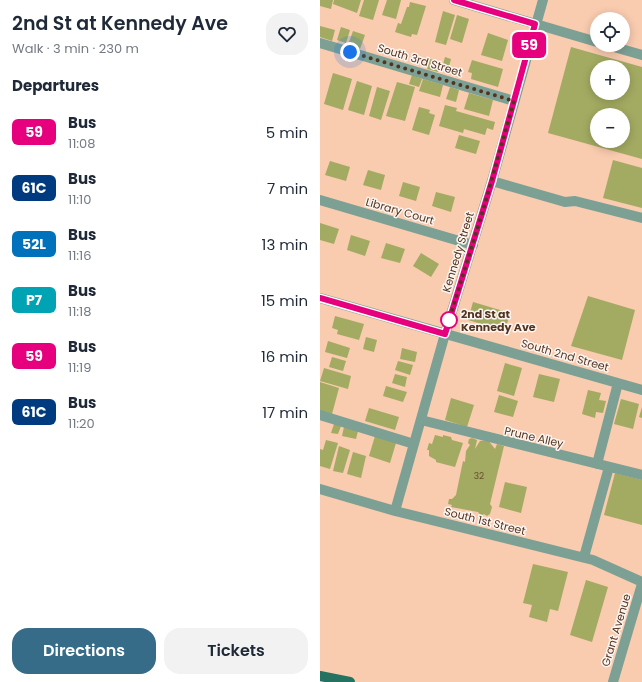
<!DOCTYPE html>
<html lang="en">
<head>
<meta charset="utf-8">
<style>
	body { margin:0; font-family:Poppins,sans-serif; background:#f2f2f3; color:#1f2937; height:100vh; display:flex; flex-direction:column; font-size:15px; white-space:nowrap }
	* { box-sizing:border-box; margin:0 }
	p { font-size:13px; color:#747a83 }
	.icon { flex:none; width:22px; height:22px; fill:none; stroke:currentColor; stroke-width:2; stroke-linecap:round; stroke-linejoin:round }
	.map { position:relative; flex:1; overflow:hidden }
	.drawer { display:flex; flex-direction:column; background:#fff; width:320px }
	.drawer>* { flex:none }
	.badge { padding:0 8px; border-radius:6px; font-size:14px; line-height:26px }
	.buttons { position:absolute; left:270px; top:12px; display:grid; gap:8px }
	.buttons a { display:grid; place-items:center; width:40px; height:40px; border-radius:50%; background:#fff; box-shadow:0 2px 10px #0003; font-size:20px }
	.you { position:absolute; width:20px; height:20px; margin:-10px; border:3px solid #fff; border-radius:50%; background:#1a73e8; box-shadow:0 0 0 6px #1a73e833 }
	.map>.badge { position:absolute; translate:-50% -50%; box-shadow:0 0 0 2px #fff }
	h2 { padding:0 12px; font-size:15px; line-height:36px }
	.round { display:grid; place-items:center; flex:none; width:42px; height:42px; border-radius:16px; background:#f2f2f3 }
	.summary { display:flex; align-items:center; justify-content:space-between; height:68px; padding:0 12px }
	h1 { font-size:19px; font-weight:600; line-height:30px }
	.primary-button { display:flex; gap:8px; margin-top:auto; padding:8px 12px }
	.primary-button a { flex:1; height:46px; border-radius:16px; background:#366c88; color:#fff; font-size:16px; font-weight:600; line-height:46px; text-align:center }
	.primary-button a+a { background:#f2f2f3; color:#1f2937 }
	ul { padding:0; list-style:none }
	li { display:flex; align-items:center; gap:12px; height:56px; padding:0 12px }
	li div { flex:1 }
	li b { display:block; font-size:15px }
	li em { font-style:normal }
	li .badge { min-width:44px; font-weight:700; text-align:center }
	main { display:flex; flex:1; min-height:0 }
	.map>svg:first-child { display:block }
	.building { fill:#a3aa61; fill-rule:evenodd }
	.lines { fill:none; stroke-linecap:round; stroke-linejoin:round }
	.minor { stroke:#7ca094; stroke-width:10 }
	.major { stroke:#24725f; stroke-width:10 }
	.line-casing { stroke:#fff; stroke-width:9 }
	.line { stroke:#e6007e; stroke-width:6 }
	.walk { stroke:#523420; stroke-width:4; stroke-dasharray:0 7.2 }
	.stop-dot { fill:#fff; stroke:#e6007e; stroke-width:2 }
	.labels { text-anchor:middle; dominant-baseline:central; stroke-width:3; stroke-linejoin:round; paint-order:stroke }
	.number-label { font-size:9px; fill:#665230 }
	.street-label { font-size:11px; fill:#523420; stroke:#fdf5f0 }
	.stop-label { font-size:11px; font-weight:bold; fill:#523420; stroke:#fdf5f0; text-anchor:start }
</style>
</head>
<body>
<main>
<section class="drawer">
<div class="summary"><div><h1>2nd St at Kennedy Ave</h1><p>Walk · 3 min · 230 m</p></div><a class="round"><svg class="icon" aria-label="heart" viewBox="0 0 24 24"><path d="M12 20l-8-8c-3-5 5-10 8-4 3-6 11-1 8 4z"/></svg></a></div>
<h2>Departures</h2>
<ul>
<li><span class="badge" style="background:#e6007e;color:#fff">59</span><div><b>Bus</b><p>11:08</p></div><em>5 min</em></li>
<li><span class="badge" style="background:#003b80;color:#fff">61C</span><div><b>Bus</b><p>11:10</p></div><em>7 min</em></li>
<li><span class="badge" style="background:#0072bc;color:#fff">52L</span><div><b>Bus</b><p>11:16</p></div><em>13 min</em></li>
<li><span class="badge" style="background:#00a3b4;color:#fff">P7</span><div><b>Bus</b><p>11:18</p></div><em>15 min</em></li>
<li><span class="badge" style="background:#e6007e;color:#fff">59</span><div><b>Bus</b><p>11:19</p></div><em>16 min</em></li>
<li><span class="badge" style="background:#003b80;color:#fff">61C</span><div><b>Bus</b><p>11:20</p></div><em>17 min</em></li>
</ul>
<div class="primary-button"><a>Directions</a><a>Tickets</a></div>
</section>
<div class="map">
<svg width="322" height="682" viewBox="0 0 322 682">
	<rect width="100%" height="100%" fill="#f9cbaf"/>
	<path class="building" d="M0,0h13l-2,9 -11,-3z
		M14,0h27l-4,13 -24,-9z
		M44,0h15l-6,20 -14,-4z
		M67,0h14l-5,19 -14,-4z
		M90,2l16,4 -9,29 -5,-1 -1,3 -16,-5 3,-9 3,1 6,-17h2z
		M123,11l12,4 -9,30 -11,-3z
		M137,15l12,4 -7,24 -12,-4z
		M0,26l15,4 -3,11 -12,-4z
		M21,27l9,3 -4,13 -9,-3z
		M33,31l12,4 -5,14 -12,-4z
		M168,33l20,7 -6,21 -21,-6z
		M251,47l71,20v92l-94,-26zM277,67h26v26h-26zM277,115h26v26h-26z
		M125,57l6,2 -3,11 -6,-2z
		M110,59l11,3 -3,10 -11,-3z
		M152,60l31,9 -5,18 -27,-8 1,-6 -4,-1z
		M13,73l19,6 -9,31 -19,-6z
		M92,75l10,4 -3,8 -10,-3z
		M103,79l20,6 -3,12 -21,-6z
		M37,81l15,5 -8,29 -16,-5z
		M77,82l18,5 -10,34 -19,-5z
		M57,87l13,4 -9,29 -12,-4z
		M130,87l9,3 -3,12 -10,-3z
		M149,93l24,7 -4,16 -25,-7z
		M125,105l12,3 -1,3 39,11 -2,8 -6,-2 -2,7 -21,-6 -1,4 -24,-7z
		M99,107l11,3 -1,3 6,2 -6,20 -17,-5z
		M139,135l21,6 -4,13 -21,-6z
		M293,160l29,8v40l-39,-10z
		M10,161l20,6 -4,14 -21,-6z
		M48,170l17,5 -4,15 -18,-5z
		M83,182l17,5 -4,14 -17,-5z
		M116,192l19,5 -4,15 -19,-6z
		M0,223l19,6 -5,15 -14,-4z
		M31,235l19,6 -5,15 -18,-6z
		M66,243l19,6 -5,14 -19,-5z
		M101,253l18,11 -8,13 -18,-11z
		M268,296l47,14 -13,50 -51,-14z
		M153,302l37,11 -5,18 -37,-11z
		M15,316l29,8 -5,16 -22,-6 1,-4 -6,-2z
		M46,337l11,3 -3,12 -11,-3z
		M8,341l22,7 -3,10 -22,-6z
		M82,348l15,4 -2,10 -15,-3z
		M12,357l14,4 -3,10 -14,-4z
		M78,361l15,4 -3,10 -15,-5z
		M185,363l17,5 -8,28 -17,-5z
		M4,368l27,8 -3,13 -28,-8z
		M75,374l12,3 -2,10 -13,-4z
		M219,374l21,5 -6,23 -21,-5z
		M0,382l19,6 -7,26 -12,-3z
		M66,386l21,6 -4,10 -20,-6z
		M268,390l13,3 -2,7 7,1 -3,12 -7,-1 -1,6 -13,-4z
		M179,395l19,6 -5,16 -19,-5z
		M131,398l23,7 -7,22 -22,-7z
		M301,399l18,5 -6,25 -19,-5z
		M322,407v11l-3,-1z
		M49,408l30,9 -4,13 -30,-9z
		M14,424l7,2 -3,8 -7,-1z
		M24,427l14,4 -2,8 -14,-3z
		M115,435l8,2v-2l8,2 1,3 11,3 -8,24 -19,-5v-2l-7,-4v-6h-2l2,-7 3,1z
		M55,436l21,7 -6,20 -21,-7z
		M152,438l5,2 -2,9 5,-8 8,-1 7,9 2,-5 7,2 -14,58 2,3 -2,7 -3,2 -3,-2 -3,2 -3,-4 -27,-5 1,-2 -4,-1 1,-5h3l4,-4 7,-34 2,1 1,-11 4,-6 -2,-2 1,-4z
		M6,440l12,3 -8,26 -10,-3v-17l3,1z
		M19,446l11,4 -7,23 -10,-2z
		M33,452l13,4 -5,22 -14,-4z
		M295,473l27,7v45l-38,-10z
		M185,482l22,5 -6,26 -22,-6z
		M213,564l35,8 -10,39 -8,-2 -3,13 -18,-5 3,-12 -9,-2z
		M266,580l22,7 -16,55 -22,-7z"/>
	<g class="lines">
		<path class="minor" d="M134,0l143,42
			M0,43l194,58
			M287,45l35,10
			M172,181l73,21 10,-1 67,17
			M0,200l153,45
			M0,298l322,92
			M0,415l94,29
			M101,420l221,55
			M277,464l21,-81
			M0,489l75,22 198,49 49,22
			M75,511l50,-177 47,-153 51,-181
			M264,557l25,-90
			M293,682l29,-98"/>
		<path class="major" d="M0,676l30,6"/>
	</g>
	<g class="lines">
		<defs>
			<path id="line" d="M0,298l125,36 47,-153 43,-157 -81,-24"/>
		</defs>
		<use href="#line" class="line-casing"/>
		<use href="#line" class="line"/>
		<path class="walk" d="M30,52l164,49 -30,106 -35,113"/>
	</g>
	<circle class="stop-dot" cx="129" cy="320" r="8"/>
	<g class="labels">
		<g class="number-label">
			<text x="159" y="476">32</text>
		</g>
		<g class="street-label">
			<text transform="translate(100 60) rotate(17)">South 3rd Street</text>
			<text transform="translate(80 211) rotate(16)">Library Court</text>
			<text transform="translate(138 252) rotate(-73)">Kennedy Street</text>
			<text transform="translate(245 355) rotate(16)">South 2nd Street</text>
			<text transform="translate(214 437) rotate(13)">Prune Alley</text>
			<text transform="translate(165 521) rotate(14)">South 1st Street</text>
			<text transform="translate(296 630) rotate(-73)">Grant Avenue</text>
		</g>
		<g class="stop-label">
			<text x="141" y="314">2nd St at<tspan x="141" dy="13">Kennedy Ave</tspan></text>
		</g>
	</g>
</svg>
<div class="buttons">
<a><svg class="icon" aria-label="locate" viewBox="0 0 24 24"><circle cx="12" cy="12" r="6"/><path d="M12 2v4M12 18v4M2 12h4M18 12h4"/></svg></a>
<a>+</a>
<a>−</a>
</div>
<div class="you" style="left:30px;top:52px"></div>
<b class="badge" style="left:209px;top:45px;background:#e6007e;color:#fff">59</b>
</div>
</main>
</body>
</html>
